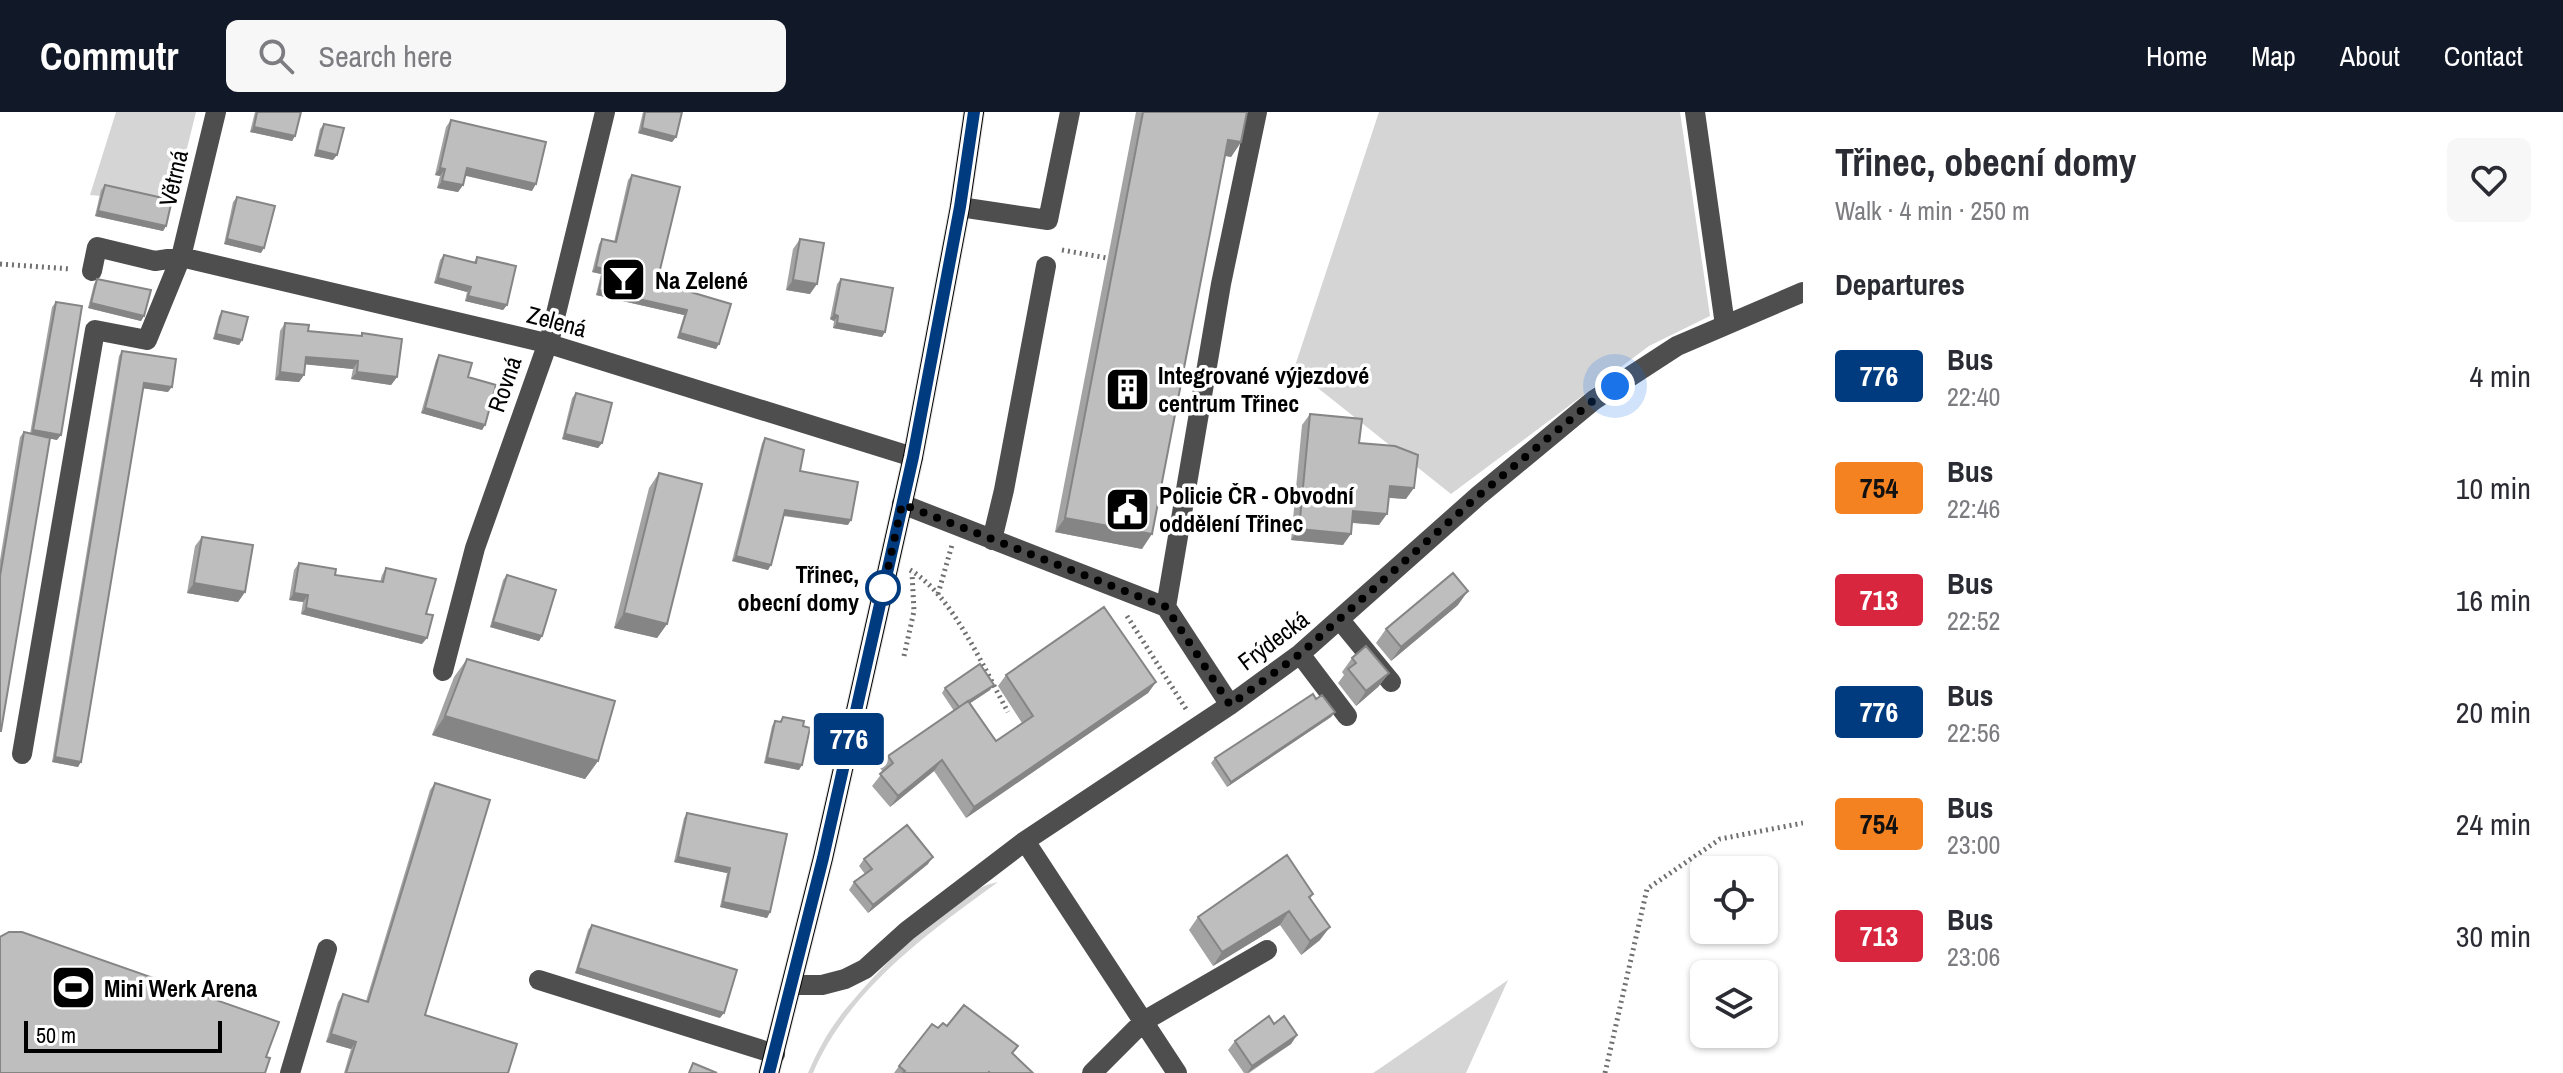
<!DOCTYPE html>
<html lang="en">
<head>
<meta charset="utf-8">
<style>
	body { margin:0; font-family:"Archivo Narrow",sans-serif; background:#f7f7f7; color:#2b2b33; height:100vh; display:flex; flex-direction:column; font-size:30px; white-space:nowrap }
	* { box-sizing:border-box; margin:0 }
	p { font-size:26px; color:#7c7c81 }
	.icon { flex:none; width:44px; height:44px; fill:none; stroke:currentColor; stroke-width:2; stroke-linecap:round; stroke-linejoin:round }
	.map { position:relative; flex:1; overflow:hidden }
	.details { display:flex; flex-direction:column; background:#fff; width:760px }
	.details>* { flex:none }
	.badge { padding:0 16px; border-radius:6px; font-size:28px; line-height:52px }
	.fabs { position:absolute; left:1690px; top:744px; display:grid; gap:16px }
	.fabs a { display:grid; place-items:center; width:88px; height:88px; border-radius:12px; background:#fff; box-shadow:0 2px 6px #0004; font-size:40px }
	.scale { position:absolute; left:24px; bottom:20px; width:198px; box-sizing:border-box; padding-left:8px; border:4px solid #000; border-top:0; font-size:22px; line-height:28px; white-space:nowrap; color:#000; -webkit-text-stroke:6px #fff; paint-order:stroke }
	.you { position:absolute; width:40px; height:40px; margin:-20px; border:6px solid #fff; border-radius:50%; background:#1a73e8; box-shadow:0 0 0 12px #1a73e833 }
	.map>.badge { position:absolute; translate:-50% -50%; box-shadow:0 0 0 4px #fff }
	h2 { padding:0 32px; font-size:30px; line-height:72px }
	.round { display:grid; place-items:center; flex:none; width:84px; height:84px; border-radius:12px; background:#f7f7f7 }
	.overview { display:flex; align-items:center; justify-content:space-between; height:136px; padding:0 32px }
	h1 { font-size:38px; font-weight:700; line-height:60px }
	ul { padding:0; list-style:none }
	li { display:flex; align-items:center; gap:24px; height:112px; padding:0 32px }
	li div { flex:1 }
	li b { display:block; font-size:30px }
	li em { font-style:normal }
	li .badge { min-width:88px; font-weight:700; text-align:center }
	header { display:flex; align-items:center; gap:48px; box-sizing:border-box; height:112px; padding:0 40px; background:#111827; color:#fff }
	header strong { font-size:38px }
	nav { display:flex; gap:44px; margin-inline-start:auto; font-size:28px }
	.search { width:560px; height:72px; background:#f7f7f7; display:flex; align-items:center; gap:20px; box-sizing:border-box; padding:0 28px; border-radius:12px; color:#7c7c81; font-size:30px }
	main { display:flex; flex:1; min-height:0 }
	.map>svg:first-child { display:block }
	.green { fill:#d5d5d5 }
	.lines { fill:none; stroke-linecap:round; stroke-linejoin:round }
	.major-casing { stroke:#dbdbdb; stroke-width:22 }
	.path { stroke:#707070; stroke-width:5; stroke-dasharray:2 4; stroke-linecap:butt }
	.minor { stroke:#4e4e4e; stroke-width:20 }
	.major { stroke:#000; stroke-width:20 }
	.wall { fill:#a3a3a3 }
	.shaded-wall { fill:#858585 }
	.building { fill:#bebebe; stroke:#858585; stroke-width:2 }
	.line-casing { stroke:#fff; stroke-width:18 }
	.line { stroke:#003b80; stroke-width:12 }
	.walk { stroke:#000; stroke-width:8; stroke-dasharray:0 14.4 }
	.stop-dot { fill:#fff; stroke:#003b80; stroke-width:4 }
	.labels { text-anchor:middle; dominant-baseline:central; stroke-width:7; stroke-linejoin:round; paint-order:stroke }
	.street-label { font-size:24px; fill:#000; stroke:#fff }
	.poi-label { font-size:24px; font-weight:bold; fill:#000; stroke:#fff; text-anchor:start }
	.stop-label { font-size:24px; font-weight:bold; fill:#000; stroke:#fff; text-anchor:end }
</style>
</head>
<body>
<header>
<strong>Commutr</strong>
<div class="search"><svg class="icon" aria-label="search" viewBox="0 0 24 24"><circle cx="10" cy="10" r="6"/><path d="M15 15l6 6"/></svg>Search here</div>
<nav><a>Home</a><a>Map</a><a>About</a><a>Contact</a></nav>
</header>
<main>
<div class="map">
<svg width="1803" height="961" viewBox="0 0 1803 961">
	<rect width="100%" height="100%" fill="#fff"/>
	<path class="green" d="M116,0h80l-23,93 -70,-18 -2,9 -11,-1z
		M1379,0h301l30,204 -61,30 -198,148 -157,-125z
		M998,770c-71,52 -149,107 -185,191h-5c8,-19 18,-38 30,-54 28,-37 115,-130 160,-137z
		M1508,868l-42,93h-93l9,-6z"/>
	<g class="lines">
		<defs>
			<path id="major" d="M769,961l54,-215 90,-401 47,-250 14,-95"/>
		</defs>
		<use href="#major" class="major-casing"/>
		<path class="path" d="M1062,138l45,8
			M0,152l71,5
			M910,458c42,24 74,99 98,142
			M938,482l14,-49
			M1127,504l59,93
			M904,544l10,-45 -2,-38
			M1605,961l42,-184 73,-50 83,-16"/>
		<path class="minor" d="M1695,0l30,213
			M960,95l88,13 22,-108
			M92,159l5,-24 58,14 26,-4 365,86 367,114
			M902,392l264,103 64,98
			M992,428l12,-50 42,-224
			M1166,495l55,-323 36,-172
			M1340,508l51,62
			M1300,542l47,62
			M443,559l32,-123 76,-214 54,-222
			M22,642l73,-424 52,10 34,-83 35,-145
			M1025,729l152,232
			M539,868l236,74
			M792,873h30l23,-6 20,-10 42,-38 118,-90 205,-136 70,-51 178,-158 116,-96 83,-54 126,-54
			M290,961l37,-124
			M1092,961l52,-52 123,-71"/>
		<use href="#major" class="major"/>
	</g>
	<path class="wall" d="M255,0h46l-6,24 -3,5 -42,-9z
		M643,0h39l-6,25 -4,5 -34,-9z
		M1136,0h111l-6,30 -10,15 -6,-1 -83,393 -87,-17z
		M451,8l81,71 -67,-16 -2,10 -5,7 -21,-4 3,-12 -5,-1 11,-48z
		M324,12l9,36 -19,-4 6,-27z
		M632,63l25,107 74,22 -15,45 -39,-11 7,-23 -88,-20 5,-21 -9,-2 7,-28 3,-5 12,3 14,-62z
		M105,73l61,41 -3,5 -68,-15 6,-26z
		M237,85l24,56 -37,-9 9,-42z
		M800,127l10,55 -24,-4 7,-41z
		M444,143l30,7 3,-5 30,48 -4,5 -38,-9 2,-9 -33,-9 6,-23z
		M97,167l47,37 -3,5 -53,-13 6,-24z
		M841,167l44,53 -3,5 -49,-9 1,-7 -4,-2 7,-35z
		M56,190l1,138 -7,-2 -50,294v-172l20,-123 4,-5 6,2 22,-127z
		M222,199l20,29 -3,5 -26,-6 6,-23z
		M285,211l23,8 52,5 2,-3 35,44 -6,8 -40,-6 2,-10 -48,-5 -1,11 -5,7 -24,-2 5,-49z
		M122,239l46,41 -25,-4 -65,379 -26,-5 67,-406z
		M439,243l29,22 17,48 -3,5 -61,-17 15,-53z
		M576,281l26,50 -4,5 -36,-9 10,-41z
		M1310,302l49,29 47,56 -17,-1 -10,27 -27,-2 -9,22 -52,-5 11,-115z
		M765,326l35,33 48,54 -65,-9 -15,54 -36,-9 30,-118z
		M659,361l8,151 -10,14 -43,-10 35,-140z
		M202,425l43,55 -7,10 -51,-9 8,-47z
		M299,451l36,12 45,7 2,-7 4,-7 40,46 -4,30 -121,-30 2,-12 -14,-2 5,-30z
		M507,463l35,61 -3,5 -49,-14 13,-47z
		M1458,493l-67,56 -15,-18 10,-14z
		M1352,546l37,15 -11,14 -22,19 -18,-23 6,-8 -2,-3z
		M467,547l131,102 -13,18 -153,-44 22,-58z
		M1006,563l150,7 -8,11 -182,125 -32,-47 -44,36 -18,-21 11,-14 -3,-4 8,-12 66,-45 -12,-18 3,-5 45,2 -21,14 27,37 26,-18 -24,-37z
		M1316,587l19,13 -4,5 -104,70 -16,-24 4,-5z
		M783,605l16,53 -35,-7 8,-37 3,-5 4,1z
		M435,671l-10,232 83,58h-164l7,-24 -25,-7 12,-40 5,-8 23,7 64,-211z
		M687,701l83,99 -3,6 -47,-11 7,-34 -53,-11 10,-44z
		M864,747l64,5 -60,49 -19,-23 5,-8 11,-8 -6,-8z
		M1313,782l-3,5 10,41 -19,15 -21,-30 -67,41 -24,-36 9,-13z
		M592,813l128,93 -145,-45 13,-43z
		M1274,912l23,11 -6,9 -42,29h-5l-16,-23 7,-9z
		M947,914l66,27 20,20h-139l5,-7 39,-38z"/>
	<path class="shaded-wall" d="M254,15l41,9 -3,5 -42,-9z
		M642,16l34,9 -4,5 -34,-9z
		M1228,28l13,2 -10,15 -13,-3z
		M317,38l20,5 -4,5 -19,-4z
		M440,56l5,1 -5,7 -5,-1z
		M467,56l69,16 -4,7 -70,-16z
		M442,69l21,4 -5,7 -21,-4z
		M98,99l68,15 -3,5 -68,-15z
		M227,127l37,9 -3,5 -37,-9z
		M596,155l8,2 -3,5 -9,-2z
		M438,166l33,9 -4,5 -33,-9z
		M793,168l24,4 -7,10 -24,-4z
		M599,178l88,20 -3,5 -88,-20z
		M468,184l39,9 -4,5 -38,-9z
		M91,191l53,13 -3,5 -53,-13z
		M834,202l4,2 -4,5 -4,-2z
		M837,211l48,9 -3,5 -49,-9z
		M680,221l39,11 -3,5 -39,-11z
		M216,222l26,6 -3,5 -26,-6z
		M306,245l52,4 -5,8 -52,-5z
		M280,260l24,3 -5,7 -24,-2z
		M357,260l40,5 -6,8 -40,-6z
		M144,271l28,4 -4,5 -27,-4z
		M425,296l60,17 -3,5 -61,-17z
		M33,318l28,5 -4,5 -27,-5z
		M565,322l37,9 -4,5 -36,-9z
		M1390,374l24,2 -8,11 -24,-2z
		M785,398l66,10 -3,5 -67,-10z
		M1353,399l34,3 -8,11 -34,-3z
		M1065,406l87,16 -10,15 -87,-17z
		M1299,417l52,5 -8,11 -52,-5z
		M736,444l35,9 -3,5 -36,-9z
		M194,471l51,9 -7,10 -51,-9z
		M1468,479l-10,14 -67,56 10,-14z
		M294,481l14,2 -5,7 -14,-2z
		M306,496l121,30 -5,6 -121,-30z
		M624,501l43,11 -10,14 -43,-10z
		M493,510l49,14 -3,5 -49,-14z
		M1389,561l-11,14 -22,19 10,-15z
		M1156,570l-8,11 -182,125 8,-11z
		M994,573l-4,5 -35,23 4,-5z
		M1335,600l-4,5 -104,70 4,-5z
		M445,604l153,45 -13,18 -153,-44z
		M55,645l26,5 -3,5 -26,-5z
		M767,646l35,7 -3,5 -35,-7z
		M942,648l-8,11 -44,36 8,-11z
		M678,745l52,11 -3,5 -53,-11z
		M933,745l-5,7 -60,49 5,-8z
		M723,790l47,10 -3,6 -47,-11z
		M1289,799l-9,14 -67,41 9,-14z
		M1330,815l-10,13 -19,15 9,-14z
		M578,856l146,45 -4,5 -145,-45z
		M331,922l25,8 -5,7 -25,-7z
		M1297,923l-6,9 -44,29 5,-7z"/>
	<path class="building" d="M257,0h44l-6,24 -41,-9z
		M645,0h37l-6,25 -34,-9z
		M1143,0h104l-6,30 -13,-2 -76,394 -87,-16z
		M451,8l95,22 -10,42 -69,-16 -4,17 -21,-4 3,-12 -5,-1z
		M324,12l20,4 -7,27 -20,-5z
		M632,63l48,12 -23,95 74,22 -12,40 -39,-11 7,-23 -88,-20 5,-21 -8,-2 6,-28 14,3z
		M105,73l67,15 -6,26 -68,-15z
		M237,85l38,9 -11,42 -37,-9z
		M800,127l24,4 -7,41 -24,-4z
		M444,143l32,8 1,-6 39,9 -9,39 -39,-9 3,-9 -33,-9z
		M97,167l54,11 -7,26 -53,-13z
		M841,167l52,9 -8,44 -48,-9 1,-7 -4,-2z
		M56,190l26,4 -21,129 -28,-5z
		M222,199l26,6 -6,23 -26,-6z
		M285,211l24,2 -1,6 54,5v-3l40,6 -5,38 -40,-5 1,-11 -52,-4 -2,18 -24,-3z
		M122,239l54,8 -4,28 -28,-4 -63,379 -26,-5z
		M439,243l33,8 -4,14 28,8 -11,40 -60,-17z
		M576,281l36,10 -10,40 -37,-9z
		M1310,302l52,5 -3,24 36,3 23,9 -4,33 -24,-2 -3,28 -34,-3 -2,23 -52,-5z
		M24,320l26,6 -49,293h-1v-155z
		M765,326l39,12 -4,21 58,11 -7,38 -66,-10 -14,55 -35,-9z
		M659,361l43,11 -35,140 -43,-11z
		M202,425l51,8 -8,47 -51,-9z
		M299,451l37,6 -1,6 48,7 3,-14 50,11 -10,35 7,1 -6,23 -121,-30 2,-13 -14,-2z
		M1453,461l15,18 -67,56 -15,-18z
		M507,463l49,15 -14,46 -49,-14z
		M1104,495l52,75 -182,125 -32,-47 -44,36 -18,-22 13,-11 -5,-7 80,-55 28,40 37,-25 -27,-41z
		M1366,534l23,27 -23,18 -18,-22 8,-6 -4,-5z
		M467,547l148,42 -17,60 -153,-45z
		M980,552l14,21 -35,22 -14,-19z
		M1313,582l3,5 6,-4 13,17 -104,70 -16,-24z
		M783,605l21,4 -1,5 7,2 -8,37 -35,-7 8,-37 6,1z
		M435,671l55,17 -65,215 92,29 -9,29h-162l10,-31 -25,-8 12,-40 25,8z
		M687,701l100,21 -17,78 -47,-10 7,-34 -52,-11z
		M907,713l26,32 -60,48 -19,-23 18,-13 -8,-10z
		M1287,743l26,39 -4,3 21,30 -20,14 -21,-30 -67,41 -24,-35z
		M592,813l145,45 -13,43 -146,-45z
		M9,820h13l257,90 -13,35 4,1 -5,15h-265v-136z
		M964,893l54,41 -6,7 21,20h-43l-1,-1 -1,1h-85l2,-2 -6,-5 33,-42 6,4 5,-5 4,3z
		M1269,904l5,8 10,-8 13,19 -45,31 -17,-25z
		M693,951l24,10h-28z"/>
	<g class="lines">
		<defs>
			<path id="line" d="M769,961l54,-215 90,-401 47,-250 14,-95"/>
		</defs>
		<use href="#line" class="line-casing"/>
		<use href="#line" class="line"/>
		<path class="walk" d="M883,476v3l19,-87 264,103 64,98 70,-51 178,-158 116,-96 21,-14"/>
	</g>
	<defs>
		<symbol id="bar-square" viewBox="-11 -11 22 22"><rect x="-9" y="-9" width="18" height="18" rx="4" fill="#000" stroke="#fff"/><path d="M-6-5H6L.8 .8V4.5H3.5V6h-7V4.5H-.8V.8Z" fill="#fff"/></symbol>
		<symbol id="building-square" viewBox="-11 -11 22 22"><rect x="-9" y="-9" width="18" height="18" rx="4" fill="#000" stroke="#fff"/><path d="M-4-6H4V6H1V3H-1V6H-4ZM-2.5-4.3h1.7v1.8h-1.7ZM.8-4.3h1.7v1.8H.8ZM-2.5-1h1.7V.8h-1.7ZM.8-1h1.7V.8H.8Z" fill="#fff"/></symbol>
		<symbol id="civic-square" viewBox="-11 -11 22 22"><rect x="-9" y="-9" width="18" height="18" rx="4" fill="#000" stroke="#fff"/><path d="M-.6-6.5H3V-4.5H.6V-3L4-1V1h2V6H-6V1h2V-1L-.6-3ZM-1.2 2.5V6h2.4V2.5Z" fill="#fff"/></symbol>
		<symbol id="stadium-square" viewBox="-11 -11 22 22"><rect x="-9" y="-9" width="18" height="18" rx="4" fill="#000" stroke="#fff"/><path d="M0-5a6.5 5 0 1 0 0 10a6.5 5 0 1 0 0-10ZM-3.5-1.8h7v3.6h-7Z" fill="#fff"/></symbol>
	</defs>
	<g fill-rule="evenodd">
		<use href="#bar-square" x="598" y="142" width="51" height="51"/>
		<use href="#building-square" x="1102" y="252" width="51" height="51"/>
		<use href="#civic-square" x="1102" y="372" width="51" height="51"/>
		<use href="#stadium-square" x="48" y="850" width="51" height="51"/>
	</g>
	<circle class="stop-dot" cx="883" cy="476" r="16"/>
	<g class="labels">
		<g class="street-label">
			<text transform="translate(173 66) rotate(-77)">Větrná</text>
			<text transform="translate(557 209) rotate(15)">Zelená</text>
			<text transform="translate(504 272) rotate(-71)">Rovná</text>
			<text transform="translate(1273 528) rotate(-37)">Frýdecká</text>
		</g>
		<g class="poi-label">
			<text x="655" y="168">Na Zelené</text>
			<text x="1158" y="263">Integrované výjezdové<tspan x="1158" dy="28">centrum Třinec</tspan></text>
			<text x="1159" y="383">Policie ČR - Obvodní<tspan x="1159" dy="28">oddělení Třinec</tspan></text>
			<text x="104" y="876">Mini Werk Arena</text>
		</g>
		<g class="stop-label">
			<text x="859" y="462">Třinec,<tspan x="859" dy="28">obecní domy</tspan></text>
		</g>
	</g>
</svg>
<div class="fabs">
<a><svg class="icon" aria-label="locate" viewBox="0 0 24 24"><circle cx="12" cy="12" r="6"/><path d="M12 2v4M12 18v4M2 12h4M18 12h4"/></svg></a>
<a><svg class="icon" aria-label="layers" viewBox="0 0 24 24"><path d="M12 4l9 5-9 5-9-5zM3 14l9 5 9-5"/></svg></a>
</div>
<div class="scale">50 m</div>
<div class="you" style="left:1615px;top:274px"></div>
<b class="badge" style="left:849px;top:627px;background:#003b80;color:#fff">776</b>
</div>
<section class="details">
<div class="overview"><div><h1>Třinec, obecní domy</h1><p>Walk · 4 min · 250 m</p></div><a class="round"><svg class="icon" aria-label="heart" viewBox="0 0 24 24"><path d="M12 20l-8-8c-3-5 5-10 8-4 3-6 11-1 8 4z"/></svg></a></div>
<h2>Departures</h2>
<ul>
<li><span class="badge" style="background:#003b80;color:#fff">776</span><div><b>Bus</b><p>22:40</p></div><em>4 min</em></li>
<li><span class="badge" style="background:#f58220;color:#111">754</span><div><b>Bus</b><p>22:46</p></div><em>10 min</em></li>
<li><span class="badge" style="background:#d7263d;color:#fff">713</span><div><b>Bus</b><p>22:52</p></div><em>16 min</em></li>
<li><span class="badge" style="background:#003b80;color:#fff">776</span><div><b>Bus</b><p>22:56</p></div><em>20 min</em></li>
<li><span class="badge" style="background:#f58220;color:#111">754</span><div><b>Bus</b><p>23:00</p></div><em>24 min</em></li>
<li><span class="badge" style="background:#d7263d;color:#fff">713</span><div><b>Bus</b><p>23:06</p></div><em>30 min</em></li>
</ul>
</section>
</main>
</body>
</html>
